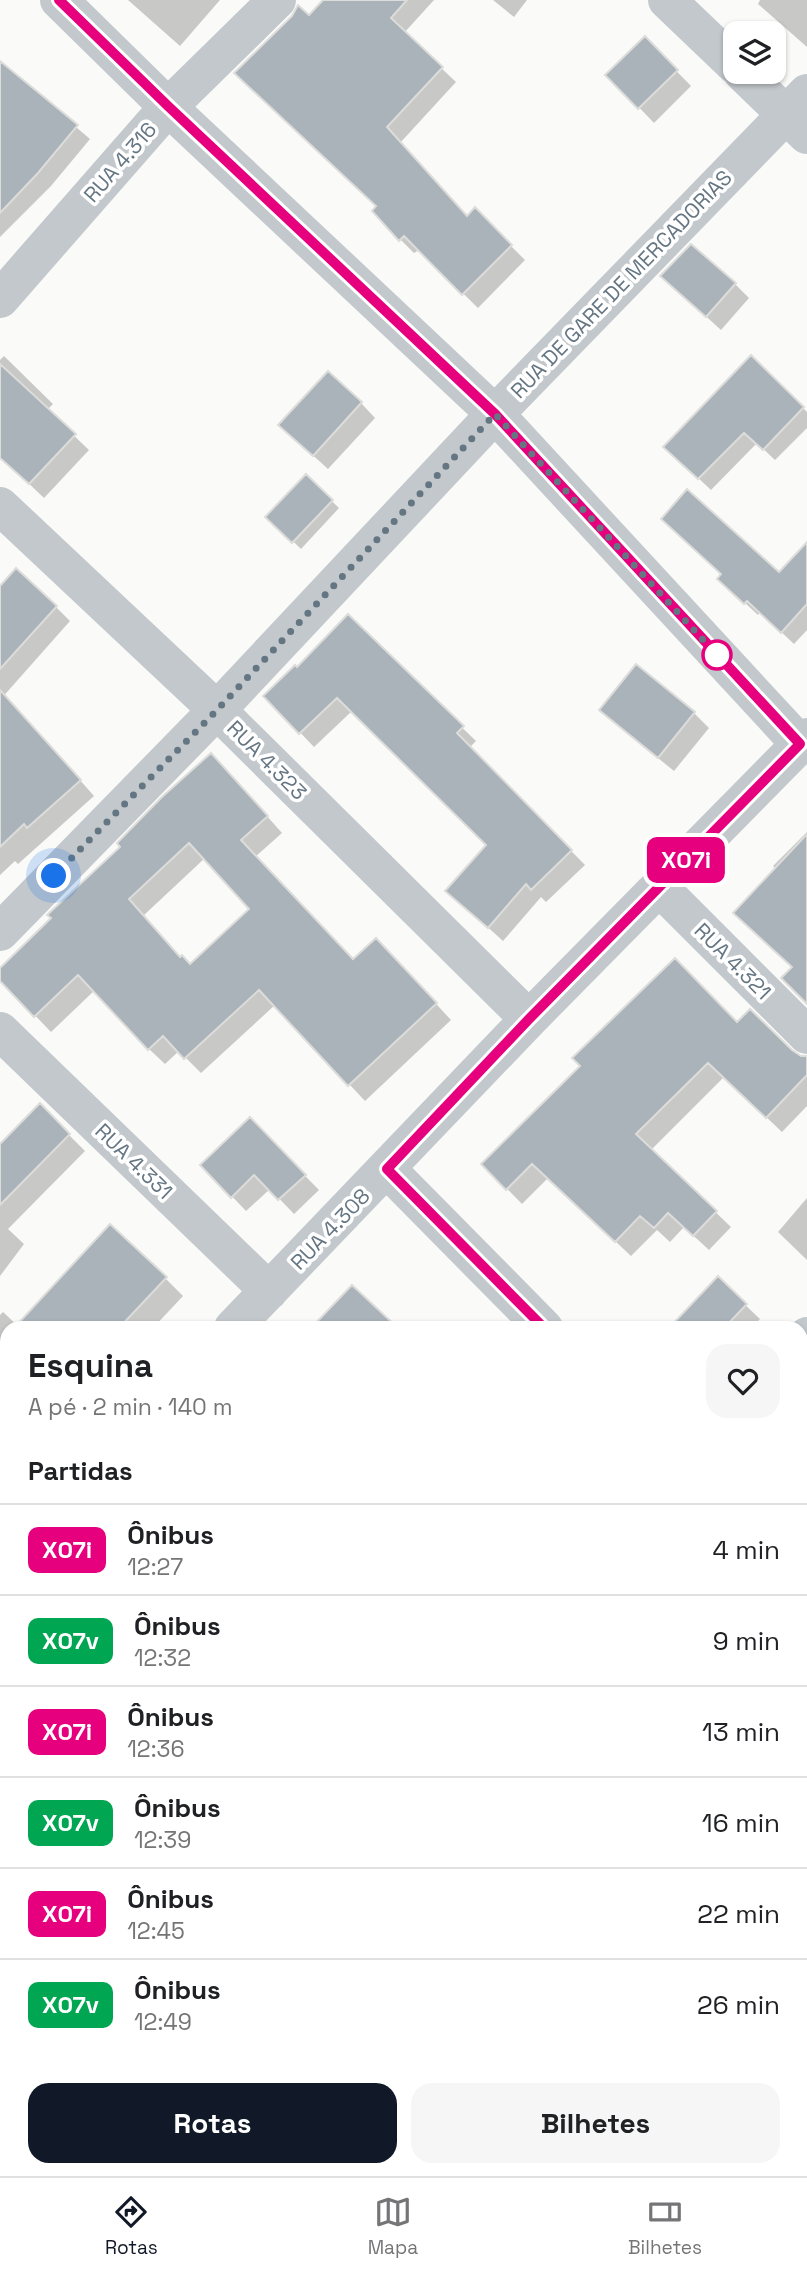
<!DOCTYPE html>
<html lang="pt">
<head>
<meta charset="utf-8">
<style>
	body { margin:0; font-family:"Space Grotesk",sans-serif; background:#f6f6f6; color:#202124; height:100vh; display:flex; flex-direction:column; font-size:26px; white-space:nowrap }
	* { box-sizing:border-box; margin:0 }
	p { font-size:23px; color:#757577 }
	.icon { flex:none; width:38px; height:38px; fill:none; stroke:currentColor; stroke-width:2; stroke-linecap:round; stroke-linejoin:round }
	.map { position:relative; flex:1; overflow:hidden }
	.panel { position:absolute; left:0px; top:1321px; width:808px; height:856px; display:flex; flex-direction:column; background:#fff; border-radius:21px 21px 0 0; box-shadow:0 2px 5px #0004 }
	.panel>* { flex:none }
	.badge { padding:0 14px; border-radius:10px; font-size:24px; line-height:46px }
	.controls { position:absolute; left:723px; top:21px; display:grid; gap:14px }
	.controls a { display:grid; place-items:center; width:63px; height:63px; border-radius:14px; background:#fff; box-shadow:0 2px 5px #0004; font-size:35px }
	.you { position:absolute; width:35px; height:35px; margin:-18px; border:5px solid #fff; border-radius:50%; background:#1a73e8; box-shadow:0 0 0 10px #1a73e833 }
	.map>.badge { position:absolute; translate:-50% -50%; box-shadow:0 0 0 4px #fff }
	h2 { padding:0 28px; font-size:26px; line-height:63px }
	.round { display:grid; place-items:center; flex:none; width:74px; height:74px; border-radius:21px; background:#f6f6f6 }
	.overview { display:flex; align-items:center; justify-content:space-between; height:119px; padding:0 28px }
	h1 { font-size:33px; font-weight:700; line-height:52px }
	.primary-button { display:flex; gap:14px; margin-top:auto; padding:14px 28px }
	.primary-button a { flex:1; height:80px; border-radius:21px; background:#111827; color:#fff; font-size:28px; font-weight:700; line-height:80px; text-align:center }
	.primary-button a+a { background:#f6f6f6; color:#202124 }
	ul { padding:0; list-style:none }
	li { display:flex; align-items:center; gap:21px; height:91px; padding:0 28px; border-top:2px solid #e0e0e0 }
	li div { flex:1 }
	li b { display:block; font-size:26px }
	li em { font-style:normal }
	li .badge { min-width:77px; font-weight:700; text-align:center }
	.dock { display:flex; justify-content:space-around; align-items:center; height:98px; border-top:2px solid #e0e0e0; background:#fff; font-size:19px; color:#757577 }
	.dock a { display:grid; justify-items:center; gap:4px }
	.dock .on { color:#111827 }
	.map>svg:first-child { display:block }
	.shadow { fill:#0003 }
	.building { fill:#aab3b9; stroke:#dcdcda; stroke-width:2; fill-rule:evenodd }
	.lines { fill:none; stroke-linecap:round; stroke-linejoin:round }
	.minor { stroke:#c3c8cc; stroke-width:38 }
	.line-casing { stroke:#fff; stroke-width:16 }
	.line { stroke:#e6007e; stroke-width:10 }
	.walk { stroke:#657683; stroke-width:7; stroke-dasharray:0 12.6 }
	.stop-dot { fill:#fff; stroke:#e6007e; stroke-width:3.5 }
	.labels { text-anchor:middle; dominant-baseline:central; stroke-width:7; stroke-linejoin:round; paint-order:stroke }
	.street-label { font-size:21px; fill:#657683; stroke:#fff }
</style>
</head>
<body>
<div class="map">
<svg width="807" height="2176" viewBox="0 0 807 2176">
	<rect width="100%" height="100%" fill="#fafaf8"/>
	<path class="shadow" d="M128,0h92l-40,46z
		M325,0h109l-30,33 52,49 -56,61 67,74 8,-7 50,50 -47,48 -59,-58 -5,3 -14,-14 -21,-32 -70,-189z
		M493,0h34l-13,17z
		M760,0h47v47l-49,-43z
		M645,39l46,47 -37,37 -46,-48z
		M9,70l81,69 -39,47 -51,51v-156z
		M735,284l14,14 -28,32 -44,-40z
		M4,356l49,48 -6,6 42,40 -45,48 -44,-42v-96z
		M752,357l55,55v16l-32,32 -18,-17 -46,47 -34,-32z
		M361,403l14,15 -47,51 -33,-30z
		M306,476l33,32 -38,41 -33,-32z
		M807,544v86l-13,14 -34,-32 -2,3 -26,-24 47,-16z
		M0,589l56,18 14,14 -70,79z
		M348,617l128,124 -7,7 116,117 -39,37 -5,-5 -38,44 -41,-37 27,-59 -137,-134 -38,36 -49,-51 32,-27z
		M694,713l15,15 -35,43 -58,-47z
		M71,770l23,26 -76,68 -3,-3 -15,14v-70z
		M227,771l55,62 -27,24 99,104 38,-5 59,64 -86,81 -90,-96 -74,68 -22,-22 -14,13 -16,-15 42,-83 60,-56 -46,-52 -62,58 -48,74 -44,42 -51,-53v-9z
		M807,832v121l-31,-84 -3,-3z
		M738,1025l62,33h7v48l-25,26 -58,-55 -73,73 80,77 -22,23 -25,-23 -14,15 -13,-12 -26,26 -83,-78 -26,26 -39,-40z
		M40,1106l45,45 -77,78 16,15 -24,32v-129z
		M249,1119l70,71 -25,24 -24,-25 -24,22 -44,-46z
		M807,1198v62l-29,-28z
		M165,1278l18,18 -30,32h-146v126l-7,-6v-133l3,-3 15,14z
		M718,1279l42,40 -8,9h-81z
		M807,1370v173l-5,-5v-162z
		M7,1645v89l-7,-7v-74z
		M802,1674l5,6v114l-5,-6z
		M0,1849l7,6v49l-7,-5z
		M802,1986l5,5v57l-5,-5z
		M802,2098l5,5v18l-5,7z
		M9,2170h92l6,6h-104z
		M223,2170h60l7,6h-60z
		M548,2170h131l5,5 -141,1z
		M705,2170h64l-5,6h-55z"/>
	<path class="building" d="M323,0h84l-16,18 52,49 -56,60 80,89 8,-9 37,38 -50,50 -58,-59 -5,5 -27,-30 4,-5 -142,-133 58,-57 6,-11 11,10z
		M645,36l33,34 -40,39 -33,-34z
		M0,61l78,64 -40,48 -38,40z
		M691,244l45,39 -30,34 -46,-41z
		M751,355l53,52 -41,43 -19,-17 -46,46 -35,-32z
		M0,364l76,70 -47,50 -29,-26z
		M328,371l34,31 -49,54 -35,-31z
		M306,474l27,26 -41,43 -27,-26z
		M687,489l92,83 28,-30v62l-26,29 -34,-32 -3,3 -27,-25 4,-5 -60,-55z
		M16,568l41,38 -57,63v-83z
		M348,614l116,112 -7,7 115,117 -41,40 -5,-6 -38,44 -43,-37 41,-46 -149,-147 -38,36 -36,-38 32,-31 2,2z
		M636,664l59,48 -37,46 -59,-48z
		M0,690l81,90 -54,48 -3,-4 -24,23z
		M211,753l57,63 -27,24 112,119 23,-21 61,65 -89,83 -89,-96 -75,69 -21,-23 -15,14 -70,-75 -44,42 -34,-36v-13l51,-50 -4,-3 73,-68 -3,-4 45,-46zM189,843l60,66 -59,55 -8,-9 -2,2 -51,-58z
		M807,834v170l-26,-26 11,-11 -59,-54z
		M675,958l62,64 13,-13 42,41 9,6h6v19l-41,43 -58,-55 -72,71 81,77 -24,25 -25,-23 -14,15 -14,-12 -25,26 -83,-78 -26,26 -25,-26 99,-98 -8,-8z
		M40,1103l30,31 -70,71v-61z
		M250,1117l56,58 -28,25 -24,-25 -23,23 -31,-33z
		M110,1224l57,53 -48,51h-105z
		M718,1276l29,28 -23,24h-55z
		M352,1285l46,43h-87z"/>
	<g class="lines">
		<path class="minor" d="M59,0l109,107 327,307 305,330
			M667,0l68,65
			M742,72l65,63
			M0,299l168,-192 109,-107
			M0,506l217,204 312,309
			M659,887l148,148
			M0,932l217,-222 278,-296 312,-321
			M0,1031l269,260
			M387,1169l157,159
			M233,1328l296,-309 278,-282
			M802,1341l5,-5
			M0,1572l7,-7
			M802,1593l5,5
			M802,1895l5,-6
			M0,2060l7,7
			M0,2146l7,-8
			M143,2170l9,6
			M783,2170l6,6
			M514,2176l7,-6"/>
	</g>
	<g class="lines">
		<defs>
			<path id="line" d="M59,0l110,107 326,307 305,330 -271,275 -142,150 157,159"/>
		</defs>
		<use href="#line" class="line-casing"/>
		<use href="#line" class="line"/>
		<path class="walk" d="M54,876l163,-166 278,-296 222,241"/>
	</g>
	<circle class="stop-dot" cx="717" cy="655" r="14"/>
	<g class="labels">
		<g class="street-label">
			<text transform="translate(120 162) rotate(-49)">RUA 4.316</text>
			<text transform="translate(621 284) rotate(-46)">RUA DE GARE DE MERCADORIAS</text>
			<text transform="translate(267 760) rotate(45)">RUA 4.323</text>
			<text transform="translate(733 961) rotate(45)">RUA 4.321</text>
			<text transform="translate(134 1161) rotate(44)">RUA 4.331</text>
			<text transform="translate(330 1229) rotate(-46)">RUA 4.308</text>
		</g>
	</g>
</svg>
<div class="controls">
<a><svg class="icon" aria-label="layers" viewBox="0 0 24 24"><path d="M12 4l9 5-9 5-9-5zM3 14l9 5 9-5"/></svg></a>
</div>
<div class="you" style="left:54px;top:876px"></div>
<b class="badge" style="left:686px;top:860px;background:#e6007e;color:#fff">X07i</b>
<section class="panel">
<div class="overview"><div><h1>Esquina</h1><p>A pé · 2 min · 140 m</p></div><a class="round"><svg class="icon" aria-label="heart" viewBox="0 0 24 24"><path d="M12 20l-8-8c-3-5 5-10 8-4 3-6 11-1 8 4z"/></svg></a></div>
<h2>Partidas</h2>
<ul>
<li><span class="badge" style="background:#e6007e;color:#fff">X07i</span><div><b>Ônibus</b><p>12:27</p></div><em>4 min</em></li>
<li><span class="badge" style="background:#00a651;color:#fff">X07v</span><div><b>Ônibus</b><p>12:32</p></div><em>9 min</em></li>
<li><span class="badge" style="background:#e6007e;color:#fff">X07i</span><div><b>Ônibus</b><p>12:36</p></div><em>13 min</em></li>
<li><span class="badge" style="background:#00a651;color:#fff">X07v</span><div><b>Ônibus</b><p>12:39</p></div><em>16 min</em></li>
<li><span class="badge" style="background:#e6007e;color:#fff">X07i</span><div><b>Ônibus</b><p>12:45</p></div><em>22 min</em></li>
<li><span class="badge" style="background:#00a651;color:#fff">X07v</span><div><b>Ônibus</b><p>12:49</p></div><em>26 min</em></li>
</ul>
<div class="primary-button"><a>Rotas</a><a>Bilhetes</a></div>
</section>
</div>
<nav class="dock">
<a class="on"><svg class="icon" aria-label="directions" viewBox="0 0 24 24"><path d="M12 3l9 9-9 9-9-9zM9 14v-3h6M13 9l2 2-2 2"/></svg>Rotas</a>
<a><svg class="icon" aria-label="map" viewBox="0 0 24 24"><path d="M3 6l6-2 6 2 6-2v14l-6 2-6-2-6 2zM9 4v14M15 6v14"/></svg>Mapa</a>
<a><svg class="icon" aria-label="tickets" viewBox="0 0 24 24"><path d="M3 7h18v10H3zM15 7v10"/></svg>Bilhetes</a>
</nav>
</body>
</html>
